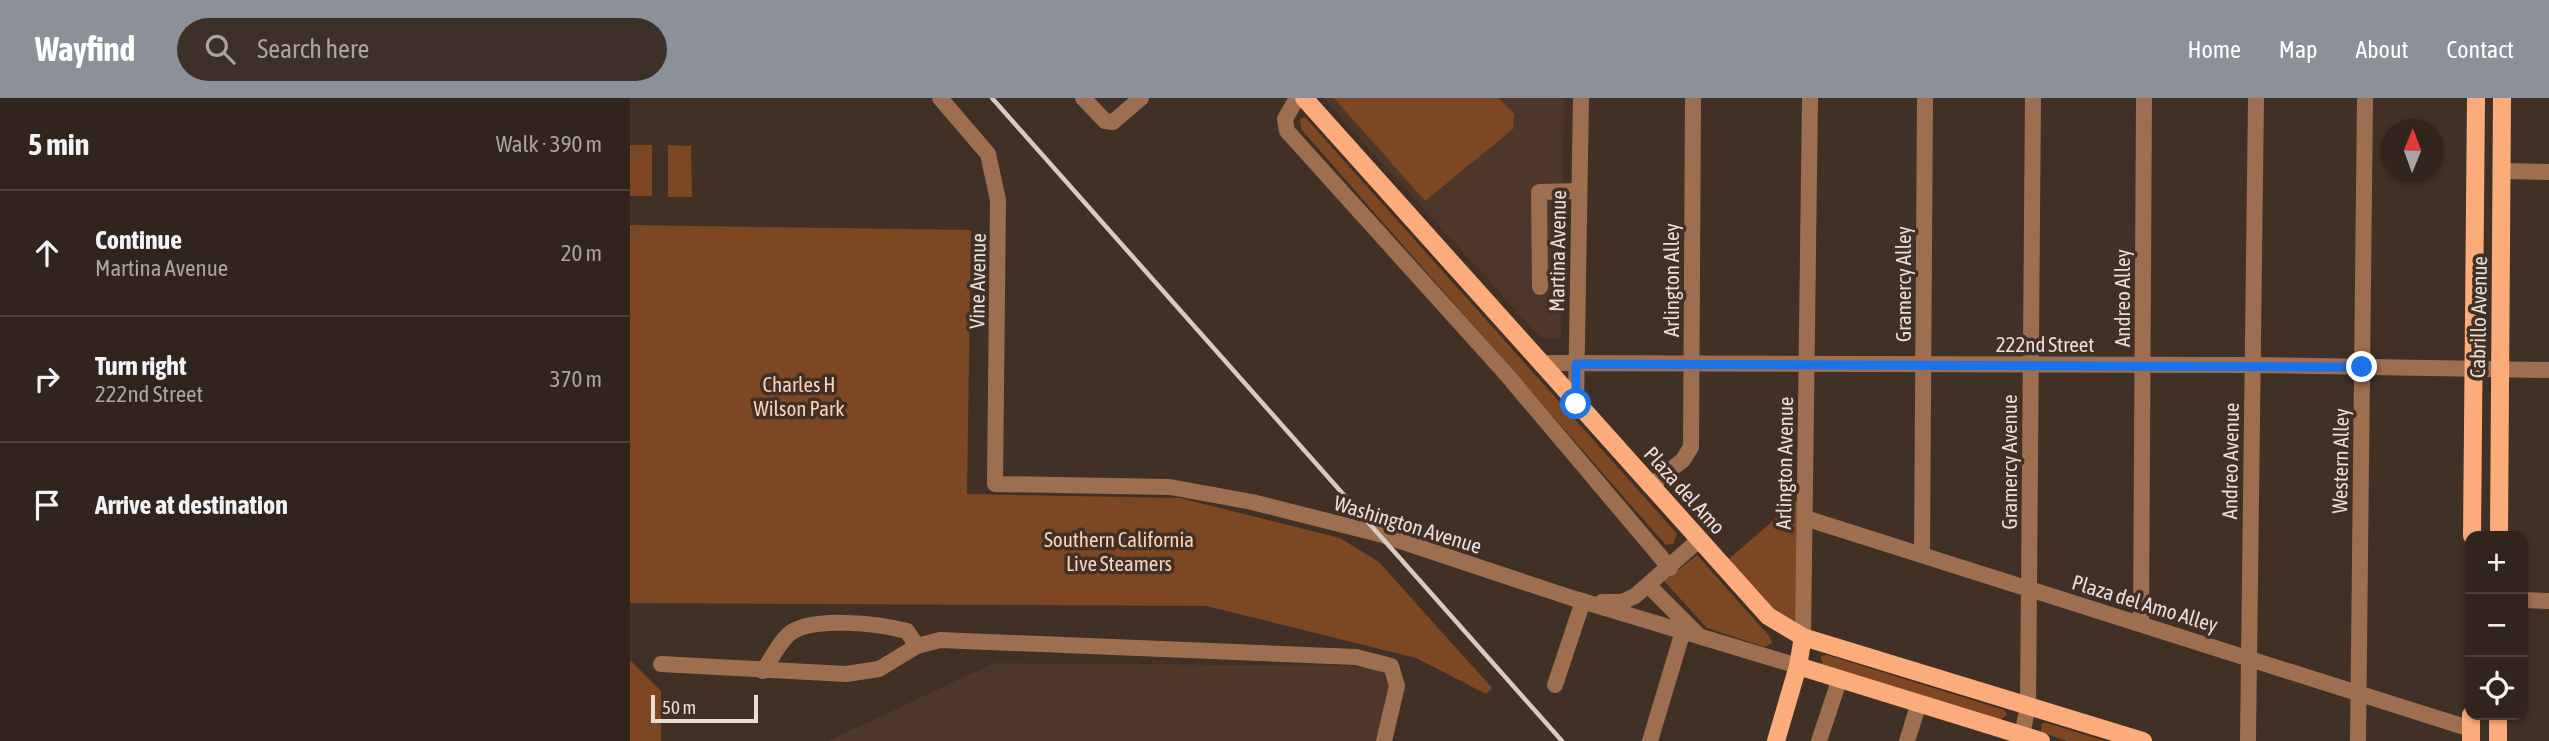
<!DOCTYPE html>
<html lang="en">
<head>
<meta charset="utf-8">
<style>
	body { margin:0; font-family:"Asap Condensed",sans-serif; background:#3c3029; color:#f1f3f6 }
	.controls { position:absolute; right:21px; bottom:21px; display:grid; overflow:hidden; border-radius:14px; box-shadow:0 2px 5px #0004 }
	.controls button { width:63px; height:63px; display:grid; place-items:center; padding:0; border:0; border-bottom:2px solid #4b413b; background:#30241c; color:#f1f3f6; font:35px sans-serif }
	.compass { position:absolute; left:1751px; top:21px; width:63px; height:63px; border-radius:50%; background:#30241c; box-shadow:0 2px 5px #0004; rotate:1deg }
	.scale { position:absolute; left:21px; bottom:18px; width:107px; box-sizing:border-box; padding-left:7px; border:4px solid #e9ded8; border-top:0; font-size:19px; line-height:24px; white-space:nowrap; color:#e9ded8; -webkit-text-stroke:5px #403025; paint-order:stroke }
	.stop { position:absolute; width:21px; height:21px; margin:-16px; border:5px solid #1a73e8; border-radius:50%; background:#fff }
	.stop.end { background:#1a73e8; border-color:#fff; box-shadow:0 2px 7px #0008 }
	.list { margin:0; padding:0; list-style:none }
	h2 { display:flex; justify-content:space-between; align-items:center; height:91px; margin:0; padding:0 28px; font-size:30px }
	h2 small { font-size:23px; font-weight:400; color:#a8a4a3 }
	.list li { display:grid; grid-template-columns:46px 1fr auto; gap:21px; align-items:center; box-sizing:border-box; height:126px; padding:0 28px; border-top:2px solid #4b413b }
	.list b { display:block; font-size:26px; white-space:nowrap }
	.list p { margin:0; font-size:23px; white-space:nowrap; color:#a8a4a3 }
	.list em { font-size:23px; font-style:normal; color:#a8a4a3 }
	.icon { flex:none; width:38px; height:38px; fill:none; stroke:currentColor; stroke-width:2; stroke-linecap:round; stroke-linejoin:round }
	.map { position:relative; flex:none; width:1919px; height:643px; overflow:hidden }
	header { display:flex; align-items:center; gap:42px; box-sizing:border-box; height:98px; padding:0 35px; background:#8c9099; color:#fff }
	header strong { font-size:33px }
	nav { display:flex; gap:38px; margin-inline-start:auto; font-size:24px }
	.search { width:490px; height:63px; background:#3c3029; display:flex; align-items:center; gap:18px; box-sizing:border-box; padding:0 24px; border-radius:38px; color:#a8a4a3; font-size:26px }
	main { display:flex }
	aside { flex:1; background:#30241c }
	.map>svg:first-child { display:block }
	.built { fill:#4d372a }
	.green { fill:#7d4724 }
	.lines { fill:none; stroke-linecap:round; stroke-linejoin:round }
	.minor { stroke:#9e6e50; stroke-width:16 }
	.major { stroke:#fbac7a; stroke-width:18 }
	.rail { stroke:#d6cbc4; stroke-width:4.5 }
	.route { stroke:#1a73e8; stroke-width:9 }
	.labels { text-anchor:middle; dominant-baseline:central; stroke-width:7; stroke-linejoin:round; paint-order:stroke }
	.street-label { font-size:21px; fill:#e9ded8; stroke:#403025 }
	.park-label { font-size:21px; fill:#fbd3bc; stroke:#403025 }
</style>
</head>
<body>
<header>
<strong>Wayfind</strong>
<div class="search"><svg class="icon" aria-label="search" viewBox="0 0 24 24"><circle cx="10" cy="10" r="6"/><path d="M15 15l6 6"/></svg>Search here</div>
<nav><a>Home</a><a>Map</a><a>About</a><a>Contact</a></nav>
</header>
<main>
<aside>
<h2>5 min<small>Walk · 390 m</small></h2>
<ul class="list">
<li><svg class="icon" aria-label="ahead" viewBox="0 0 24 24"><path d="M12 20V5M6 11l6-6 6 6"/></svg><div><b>Continue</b><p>Martina Avenue</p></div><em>20 m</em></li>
<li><svg class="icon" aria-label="right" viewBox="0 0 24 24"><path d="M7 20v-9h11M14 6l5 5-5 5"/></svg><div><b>Turn right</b><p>222nd Street</p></div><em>370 m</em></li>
<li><svg class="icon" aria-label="arrive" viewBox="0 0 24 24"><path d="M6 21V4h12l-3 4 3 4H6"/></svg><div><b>Arrive at destination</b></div></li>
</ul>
</aside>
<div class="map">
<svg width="1919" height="643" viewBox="0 0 1919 643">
	<rect width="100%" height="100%" fill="#403025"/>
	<g class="built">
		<polygon points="693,0 934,0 931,241 911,240"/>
		<polygon points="364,565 750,568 762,597 747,643 198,643"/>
	</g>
	<g class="green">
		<polygon points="704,0 869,0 884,16 883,31 795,103"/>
		<polygon points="675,19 1042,430 1047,436 1043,446 1036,447 1027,437 671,31 670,21"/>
		<rect x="0" y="47" width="22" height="51"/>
		<polygon points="38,47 61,48 62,99 38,99"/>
		<polygon points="0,127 341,132 337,396 550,400 710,440 749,464 862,590 856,596 786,560 576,508 0,505"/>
		<polygon points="1173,397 1171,536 1093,466"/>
		<polygon points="1067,457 1140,539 1142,545 1135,549 1077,530 1034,483"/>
		<polygon points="1197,557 1374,612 1377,617 1370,622 1192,566 1191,558"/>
		<polygon points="0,562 31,593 31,643 0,643"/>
		<polygon points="1412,625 1417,625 1475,643 1437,643 1411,634"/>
	</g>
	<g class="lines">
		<g class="minor">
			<polyline points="310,0 358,56 368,102 365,386 540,389 622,404 749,436 942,500 1168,568"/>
			<polyline points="453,0 475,23 483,24 511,0"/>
			<polyline points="667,0 655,21 657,33 877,277 1040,470"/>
			<polyline points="1872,73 1919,74"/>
			<polyline points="910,189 909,94 949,93"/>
			<polyline points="911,265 1622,267 1919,272"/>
			<polyline points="946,306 951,0"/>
			<polyline points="1020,388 1053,362 1061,349 1063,0"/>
			<polyline points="1175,420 1841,631"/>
			<polyline points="1292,457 1295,0"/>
			<polyline points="1019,488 1067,536"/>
			<polyline points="1893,502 1919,503"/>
			<polyline points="972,504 992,504 1005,498 1069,442"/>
			<polyline points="1511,525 1514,0"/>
			<polyline points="1173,539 1180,0"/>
			<polyline points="31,566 216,576 249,571 287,548 310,542 726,559 761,568 767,588 754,643"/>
			<path d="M 133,573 C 141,562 148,546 158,537 C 179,517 251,526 277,533 L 287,548"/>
			<polyline points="925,587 953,503"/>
			<polyline points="1020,643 1053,533"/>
			<polyline points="1189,643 1210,580"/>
			<polyline points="1277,643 1289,605"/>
			<polyline points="1391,643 1398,607 1403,0"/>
			<polyline points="1618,643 1626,0"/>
			<polyline points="1728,643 1735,0"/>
		</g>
		<g class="major">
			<polyline points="674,0 1138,518 1173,539 1513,643"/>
			<polyline points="1842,438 1846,0"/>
			<polyline points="1869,438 1872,0"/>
			<polyline points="1168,568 1411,643"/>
			<polyline points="1146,643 1168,568 1173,539"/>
			<polyline points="1841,643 1841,617"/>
			<polyline points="1868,643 1868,617"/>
		</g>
		<polyline class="rail" points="362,0 932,643"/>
	</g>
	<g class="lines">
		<polyline class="route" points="946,306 946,266 1732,269"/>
	</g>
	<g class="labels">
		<g class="street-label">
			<text transform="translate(927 153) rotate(-89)">Martina Avenue</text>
			<text transform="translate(1041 182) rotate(-90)">Arlington Alley</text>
			<text transform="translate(347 183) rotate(-89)">Vine Avenue</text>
			<text transform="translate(1273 186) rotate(-90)">Gramercy Alley</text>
			<text transform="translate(1492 200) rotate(-90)">Andreo Alley</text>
			<text transform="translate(1848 219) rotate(-89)">Cabrillo Avenue</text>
			<text x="1415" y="246">222nd Street</text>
			<text transform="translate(1600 363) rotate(-89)">Andreo Avenue</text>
			<text transform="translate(1710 363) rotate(-89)">Western Alley</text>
			<text transform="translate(1379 364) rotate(-90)">Gramercy Avenue</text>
			<text transform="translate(1154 365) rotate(-89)">Arlington Avenue</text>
			<text transform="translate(1055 392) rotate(48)">Plaza del Amo</text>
			<text transform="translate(778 426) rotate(17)">Washington Avenue</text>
			<text transform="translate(1515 505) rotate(17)">Plaza del Amo Alley</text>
		</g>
		<g class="park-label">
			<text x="169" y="286">Charles H<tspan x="169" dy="24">Wilson Park</tspan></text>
			<text x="489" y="441">Southern California<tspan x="489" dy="24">Live Steamers</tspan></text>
		</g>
	</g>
</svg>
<div class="controls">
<button>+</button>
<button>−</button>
<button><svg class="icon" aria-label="locate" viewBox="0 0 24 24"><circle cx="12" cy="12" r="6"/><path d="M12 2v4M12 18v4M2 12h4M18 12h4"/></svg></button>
</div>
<svg class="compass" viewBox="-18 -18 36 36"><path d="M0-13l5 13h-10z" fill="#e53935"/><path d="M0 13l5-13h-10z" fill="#a8a4a3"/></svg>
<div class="scale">50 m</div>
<div class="stop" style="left:946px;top:306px"></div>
<div class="stop end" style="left:1732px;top:269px"></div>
</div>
</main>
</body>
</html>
